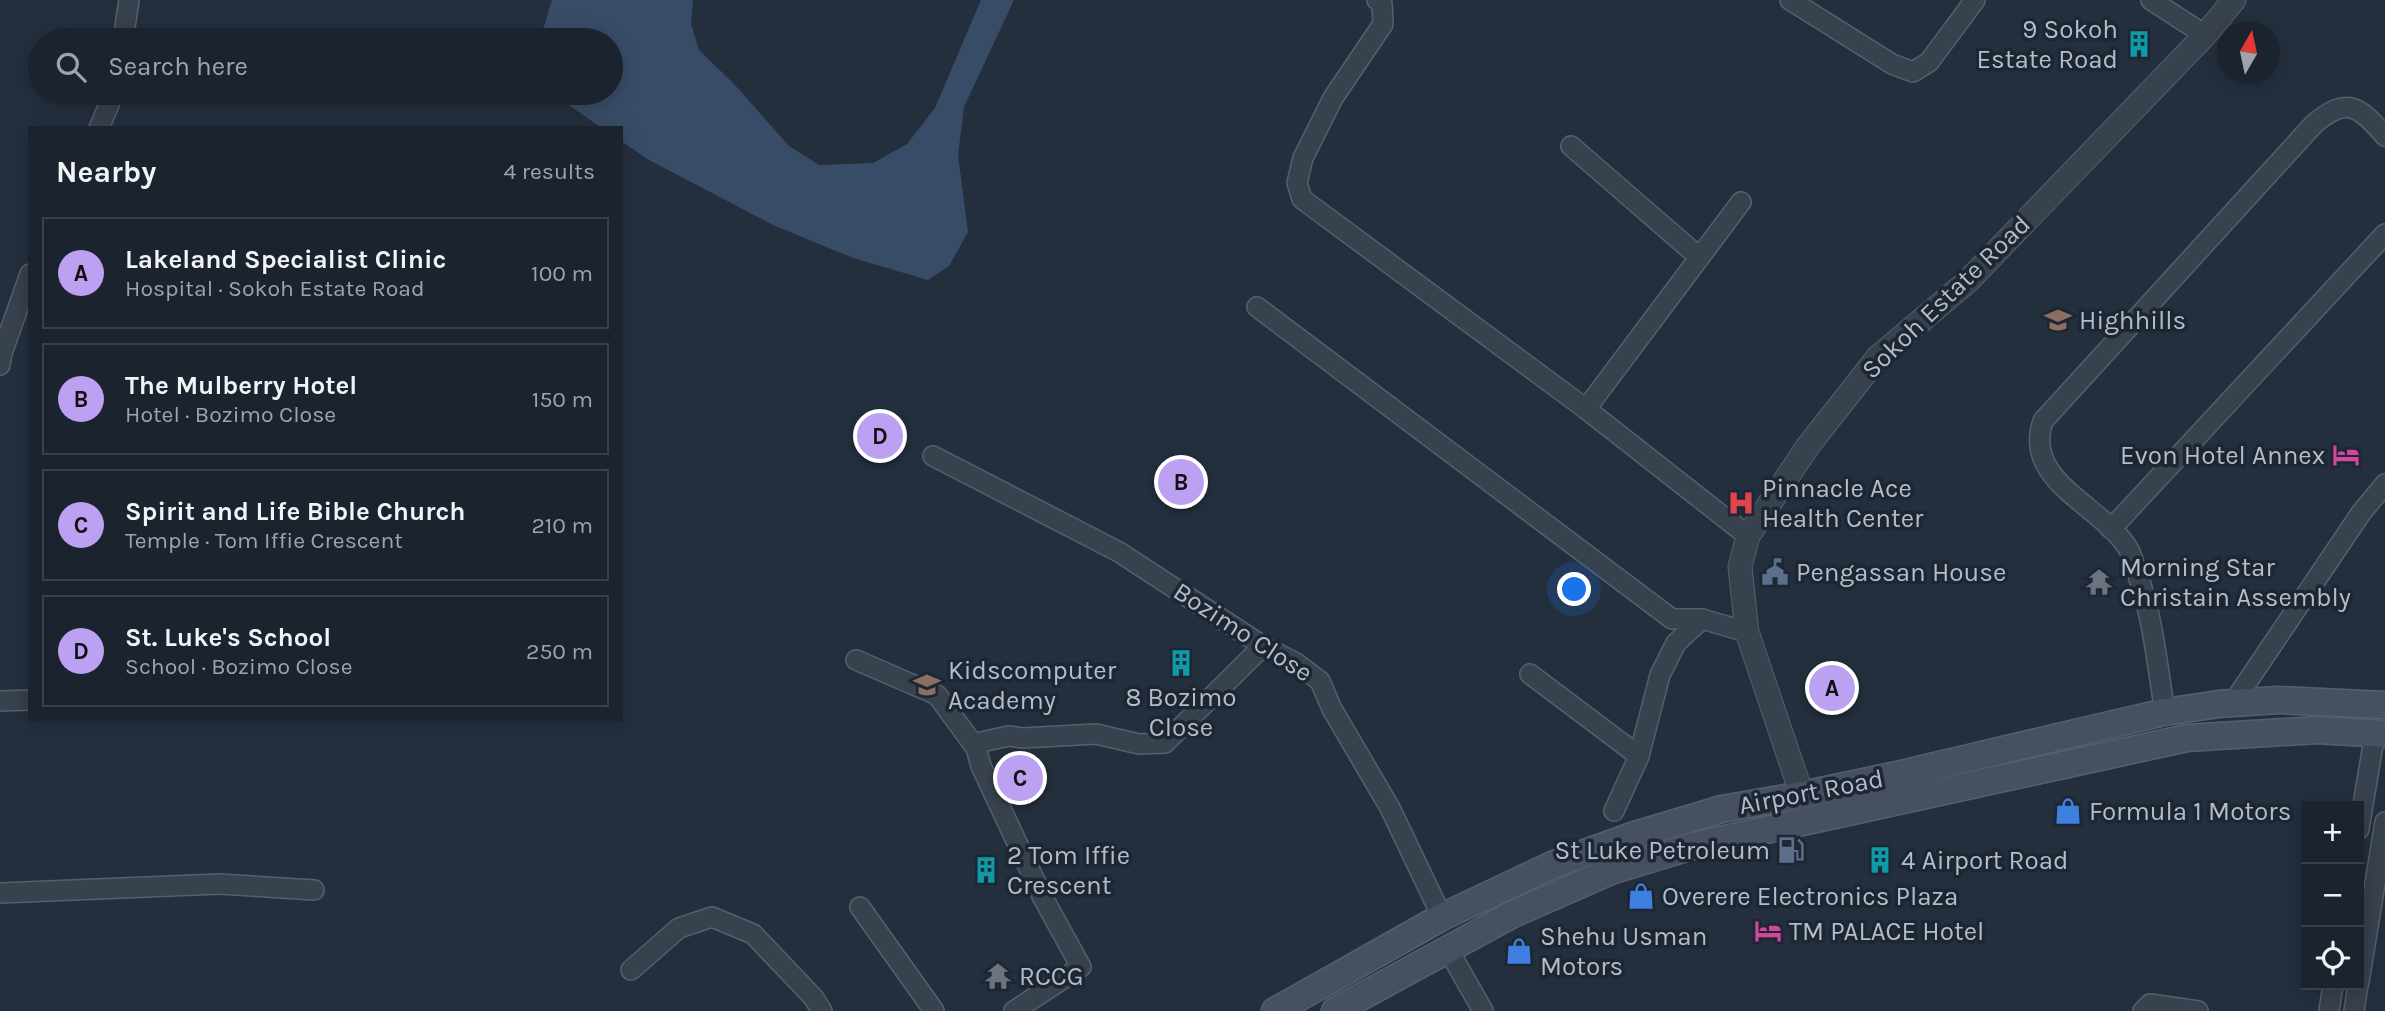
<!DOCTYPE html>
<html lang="en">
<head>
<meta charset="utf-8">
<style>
	body { margin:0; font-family:Karla,sans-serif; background:#242b36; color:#f1f3f6 }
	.controls { position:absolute; right:21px; bottom:21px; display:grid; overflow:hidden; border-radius:0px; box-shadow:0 4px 18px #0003 }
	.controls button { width:63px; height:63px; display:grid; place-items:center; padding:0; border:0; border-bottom:2px solid #39404a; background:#1b232e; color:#f1f3f6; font:35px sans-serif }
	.compass { position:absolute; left:2217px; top:21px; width:63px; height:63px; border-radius:50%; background:#1b232e; box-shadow:0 4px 18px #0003; rotate:9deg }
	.you { position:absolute; left:1575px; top:590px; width:24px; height:24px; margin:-18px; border:5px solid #fff; border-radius:50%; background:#1a73e8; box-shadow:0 0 0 10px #1a73e833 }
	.badge { display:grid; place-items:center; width:46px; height:46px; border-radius:50%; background:#bca0f2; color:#111; font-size:23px; font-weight:700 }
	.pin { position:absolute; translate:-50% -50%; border:4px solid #fff; box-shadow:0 2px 7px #0006 }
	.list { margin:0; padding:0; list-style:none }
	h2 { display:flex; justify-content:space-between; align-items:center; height:91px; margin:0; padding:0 28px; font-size:30px }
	h2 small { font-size:23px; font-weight:400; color:#a0a4aa }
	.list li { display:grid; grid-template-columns:46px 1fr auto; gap:21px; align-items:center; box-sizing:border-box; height:112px; margin:0 14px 14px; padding:0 14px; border:2px solid #39404a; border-radius:0px }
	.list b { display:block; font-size:26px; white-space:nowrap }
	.list p { margin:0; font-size:23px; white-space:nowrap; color:#a0a4aa }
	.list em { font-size:23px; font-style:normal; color:#a0a4aa }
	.icon { flex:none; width:38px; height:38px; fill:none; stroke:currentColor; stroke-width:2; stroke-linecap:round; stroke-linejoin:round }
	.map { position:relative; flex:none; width:2385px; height:1011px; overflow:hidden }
	.search { position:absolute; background:#1b232e; box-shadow:0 4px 18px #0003; left:28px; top:28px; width:595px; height:77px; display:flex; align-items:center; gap:18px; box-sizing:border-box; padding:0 24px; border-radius:38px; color:#a0a4aa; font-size:26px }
	.panel { position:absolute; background:#1b232e; box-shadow:0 4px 18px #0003; left:28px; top:126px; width:595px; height:595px; border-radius:0px }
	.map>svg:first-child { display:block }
	.water { fill:#394c67 }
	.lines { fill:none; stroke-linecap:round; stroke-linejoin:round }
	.minor-casing { stroke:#565f6c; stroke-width:22 }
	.tertiary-casing { stroke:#565f6c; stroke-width:25 }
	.secondary-casing { stroke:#565f6c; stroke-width:29 }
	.minor { stroke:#38414e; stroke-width:19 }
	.tertiary { stroke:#38414e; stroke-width:23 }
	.secondary { stroke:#465061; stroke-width:26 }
	.labels { text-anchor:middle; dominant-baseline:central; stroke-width:7; stroke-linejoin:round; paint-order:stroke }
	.poi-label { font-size:26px; fill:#b4bcc9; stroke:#1d2633; text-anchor:start }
	.street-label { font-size:26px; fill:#b4bcc9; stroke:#1d2633 }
</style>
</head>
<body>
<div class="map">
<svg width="2385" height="1011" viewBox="0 0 2385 1011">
	<rect width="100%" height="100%" fill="#242f3e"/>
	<polygon class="water" points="552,0 693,0 691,24 699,50 734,84 789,146 819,165 873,163 907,144 935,108 981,0 1014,0 964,107 958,155 968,232 949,266 928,280 853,258 773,225 649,160 621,141 621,128 602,128 551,93 611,93 611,40 540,40"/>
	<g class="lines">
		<defs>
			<g id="minor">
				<polyline points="1377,0 1382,4 1383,24 1333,98 1303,158 1297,183 1302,199 1586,409 1748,536"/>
				<polyline points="1790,0 1892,64 1913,72 1929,62 1975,0"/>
				<polyline points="2151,0 2205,35"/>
				<polyline points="123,40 129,0"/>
				<polyline points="99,128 114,93"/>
				<polyline points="1571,146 1699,257"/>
				<polyline points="1257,307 1672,619 1702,619 1747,632"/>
				<polyline points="0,365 2,353 30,274"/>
				<polyline points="1586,409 1741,202"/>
				<polyline points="933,456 1119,552 1263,646 1296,663 1320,681 1332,709 1390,808 1442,917"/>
				<polyline points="2111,529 2385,234"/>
				<polyline points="856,660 937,695 976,748 981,766 1042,896 1081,967 1014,1011"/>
				<polyline points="1530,674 1639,756"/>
				<polyline points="0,701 30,700"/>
				<polyline points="2233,703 2361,513 2385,484"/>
				<path d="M 2165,712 C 2157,665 2153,615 2136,570 C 2134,564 2132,556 2129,550 C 2103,505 2022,482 2043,421 L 2314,124 C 2347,96 2359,106 2385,136"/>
				<polyline points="976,748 981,742 1009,736 1023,738 1096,734 1139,744 1165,743 1263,646"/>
				<polyline points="1614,811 1639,756 1660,675 1676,643 1702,619"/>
				<polyline points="2359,829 2375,733"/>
				<polyline points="0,893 219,884 314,890"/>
				<polyline points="860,907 934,1011"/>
				<polyline points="1448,949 1483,1011"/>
				<polyline points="631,970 679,928 712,917 753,934 813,997 822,1011"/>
				<polyline points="2359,982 2385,822"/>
				<polyline points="2143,1011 2150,1004 2198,1011"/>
				<polyline points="2329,1011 2333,985"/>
				<polyline points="2354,1011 2358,985"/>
			</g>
			<polyline id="tertiary" points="1802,795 1747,632 1740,567 1748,536 1808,446 1878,357 1968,281 2205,35 2234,0"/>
			<g id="secondary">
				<polyline points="1275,1011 1442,917 1552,865 1632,836 1722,809 1802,795 1892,776 2165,712 2219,704 2278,700 2385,705"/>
				<polyline points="1335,1011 1511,915 1611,871 1693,846 2187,738 2318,730 2385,734"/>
			</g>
		</defs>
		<use href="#minor" class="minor-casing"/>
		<use href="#tertiary" class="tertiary-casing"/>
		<use href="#secondary" class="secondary-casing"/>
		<use href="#minor" class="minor"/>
		<use href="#tertiary" class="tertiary"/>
		<use href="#secondary" class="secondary"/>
	</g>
	<defs>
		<symbol id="building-bare" viewBox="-9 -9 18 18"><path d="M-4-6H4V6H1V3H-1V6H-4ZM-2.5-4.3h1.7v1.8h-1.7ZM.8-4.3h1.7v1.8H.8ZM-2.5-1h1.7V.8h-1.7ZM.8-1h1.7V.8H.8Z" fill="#0f9aa8" stroke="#1d2633" stroke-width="2.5" paint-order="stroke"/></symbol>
		<symbol id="school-bare" viewBox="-9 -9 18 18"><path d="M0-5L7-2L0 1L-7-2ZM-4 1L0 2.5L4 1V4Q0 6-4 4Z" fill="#8d6e63" stroke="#1d2633" stroke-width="2.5" paint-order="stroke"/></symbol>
		<symbol id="hotel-bare" viewBox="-9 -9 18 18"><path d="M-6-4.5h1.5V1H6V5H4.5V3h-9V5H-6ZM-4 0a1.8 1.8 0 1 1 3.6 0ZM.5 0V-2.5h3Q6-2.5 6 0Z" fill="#d1479c" stroke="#1d2633" stroke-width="2.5" paint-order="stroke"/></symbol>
		<symbol id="hospital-bare" viewBox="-9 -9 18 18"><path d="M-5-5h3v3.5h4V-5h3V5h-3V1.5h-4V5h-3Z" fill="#e0444e" stroke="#1d2633" stroke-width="2.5" paint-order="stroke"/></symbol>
		<symbol id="civic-bare" viewBox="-9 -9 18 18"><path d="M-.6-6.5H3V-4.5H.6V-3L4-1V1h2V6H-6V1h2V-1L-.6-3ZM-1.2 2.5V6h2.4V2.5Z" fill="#5c6f8a" stroke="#1d2633" stroke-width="2.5" paint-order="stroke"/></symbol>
		<symbol id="temple-bare" viewBox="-9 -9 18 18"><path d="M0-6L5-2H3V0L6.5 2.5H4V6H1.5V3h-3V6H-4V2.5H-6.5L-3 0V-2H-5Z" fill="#6b7280" stroke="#1d2633" stroke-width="2.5" paint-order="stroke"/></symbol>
		<symbol id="shop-bare" viewBox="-9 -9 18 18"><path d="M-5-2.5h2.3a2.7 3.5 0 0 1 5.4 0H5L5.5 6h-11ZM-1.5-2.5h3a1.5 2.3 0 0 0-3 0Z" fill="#3f7fe0" stroke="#1d2633" stroke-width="2.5" paint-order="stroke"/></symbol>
		<symbol id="fuel-bare" viewBox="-9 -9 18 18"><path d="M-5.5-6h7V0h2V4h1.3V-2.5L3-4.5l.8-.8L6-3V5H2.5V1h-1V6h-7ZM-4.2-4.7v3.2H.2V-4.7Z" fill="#5c6f8a" stroke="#1d2633" stroke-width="2.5" paint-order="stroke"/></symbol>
	</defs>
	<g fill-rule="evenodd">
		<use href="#building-bare" x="2120" y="25" width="38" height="38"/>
		<use href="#school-bare" x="2039" y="301" width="38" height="38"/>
		<use href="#hotel-bare" x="2327" y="436" width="38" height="38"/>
		<use href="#hospital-bare" x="1722" y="484" width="38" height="38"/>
		<use href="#civic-bare" x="1756" y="553" width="38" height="38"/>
		<use href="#temple-bare" x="2080" y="563" width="38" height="38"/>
		<use href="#building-bare" x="1162" y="644" width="38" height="38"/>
		<use href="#school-bare" x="908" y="666" width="38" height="38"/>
		<use href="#shop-bare" x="2049" y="792" width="38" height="38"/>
		<use href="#fuel-bare" x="1772" y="831" width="38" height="38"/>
		<use href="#building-bare" x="1861" y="841" width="38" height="38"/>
		<use href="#building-bare" x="967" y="851" width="38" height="38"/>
		<use href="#shop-bare" x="1622" y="877" width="38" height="38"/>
		<use href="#hotel-bare" x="1749" y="912" width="38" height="38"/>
		<use href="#shop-bare" x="1500" y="932" width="38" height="38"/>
		<use href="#temple-bare" x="979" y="957" width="38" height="38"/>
	</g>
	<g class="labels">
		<g class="poi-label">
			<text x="2118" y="29" text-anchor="end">9 Sokoh<tspan x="2118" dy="30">Estate Road</tspan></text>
			<text x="2079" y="320">Highhills</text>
			<text x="2325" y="455" text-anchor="end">Evon Hotel Annex</text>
			<text x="1762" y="488">Pinnacle Ace<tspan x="1762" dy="30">Health Center</tspan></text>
			<text x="2120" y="567">Morning Star<tspan x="2120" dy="30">Christain Assembly</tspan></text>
			<text x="1796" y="572">Pengassan House</text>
			<text x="948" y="670">Kidscomputer<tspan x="948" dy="30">Academy</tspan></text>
			<text x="1181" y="697" text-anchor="middle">8 Bozimo<tspan x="1181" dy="30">Close</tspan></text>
			<text x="2089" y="811">Formula 1 Motors</text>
			<text x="1770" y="850" text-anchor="end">St Luke Petroleum</text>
			<text x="1007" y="855">2 Tom Iffie<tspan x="1007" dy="30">Crescent</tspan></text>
			<text x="1901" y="860">4 Airport Road</text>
			<text x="1662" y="896">Overere Electronics Plaza</text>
			<text x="1789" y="931">TM PALACE Hotel</text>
			<text x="1540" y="936">Shehu Usman<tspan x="1540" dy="30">Motors</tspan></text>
			<text x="1019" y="976">RCCG</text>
		</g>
		<g class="street-label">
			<text transform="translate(1946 297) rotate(-44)">Sokoh Estate Road</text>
			<text transform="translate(1243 632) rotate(33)">Bozimo Close</text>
			<text transform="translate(1811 792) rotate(-11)">Airport Road</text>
		</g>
	</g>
</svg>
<div class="controls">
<button>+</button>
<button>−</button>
<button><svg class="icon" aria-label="locate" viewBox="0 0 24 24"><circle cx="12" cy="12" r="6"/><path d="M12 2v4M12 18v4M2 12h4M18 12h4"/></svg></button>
</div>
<svg class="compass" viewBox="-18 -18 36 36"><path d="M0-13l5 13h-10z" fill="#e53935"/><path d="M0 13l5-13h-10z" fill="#a0a4aa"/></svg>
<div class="you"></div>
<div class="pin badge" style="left:1832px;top:688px">A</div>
<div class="pin badge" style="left:1181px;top:482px">B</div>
<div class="pin badge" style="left:1020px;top:778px">C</div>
<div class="pin badge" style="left:880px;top:436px">D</div>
<div class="search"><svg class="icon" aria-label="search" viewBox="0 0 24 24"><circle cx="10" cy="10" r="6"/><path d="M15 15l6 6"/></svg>Search here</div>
<section class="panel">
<h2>Nearby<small>4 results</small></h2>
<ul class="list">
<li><span class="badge">A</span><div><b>Lakeland Specialist Clinic</b><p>Hospital · Sokoh Estate Road</p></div><em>100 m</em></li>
<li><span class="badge">B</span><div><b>The Mulberry Hotel</b><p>Hotel · Bozimo Close</p></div><em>150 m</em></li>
<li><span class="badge">C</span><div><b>Spirit and Life Bible Church</b><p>Temple · Tom Iffie Crescent</p></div><em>210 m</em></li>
<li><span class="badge">D</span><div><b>St. Luke's School</b><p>School · Bozimo Close</p></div><em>250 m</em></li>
</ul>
</section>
</div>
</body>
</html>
